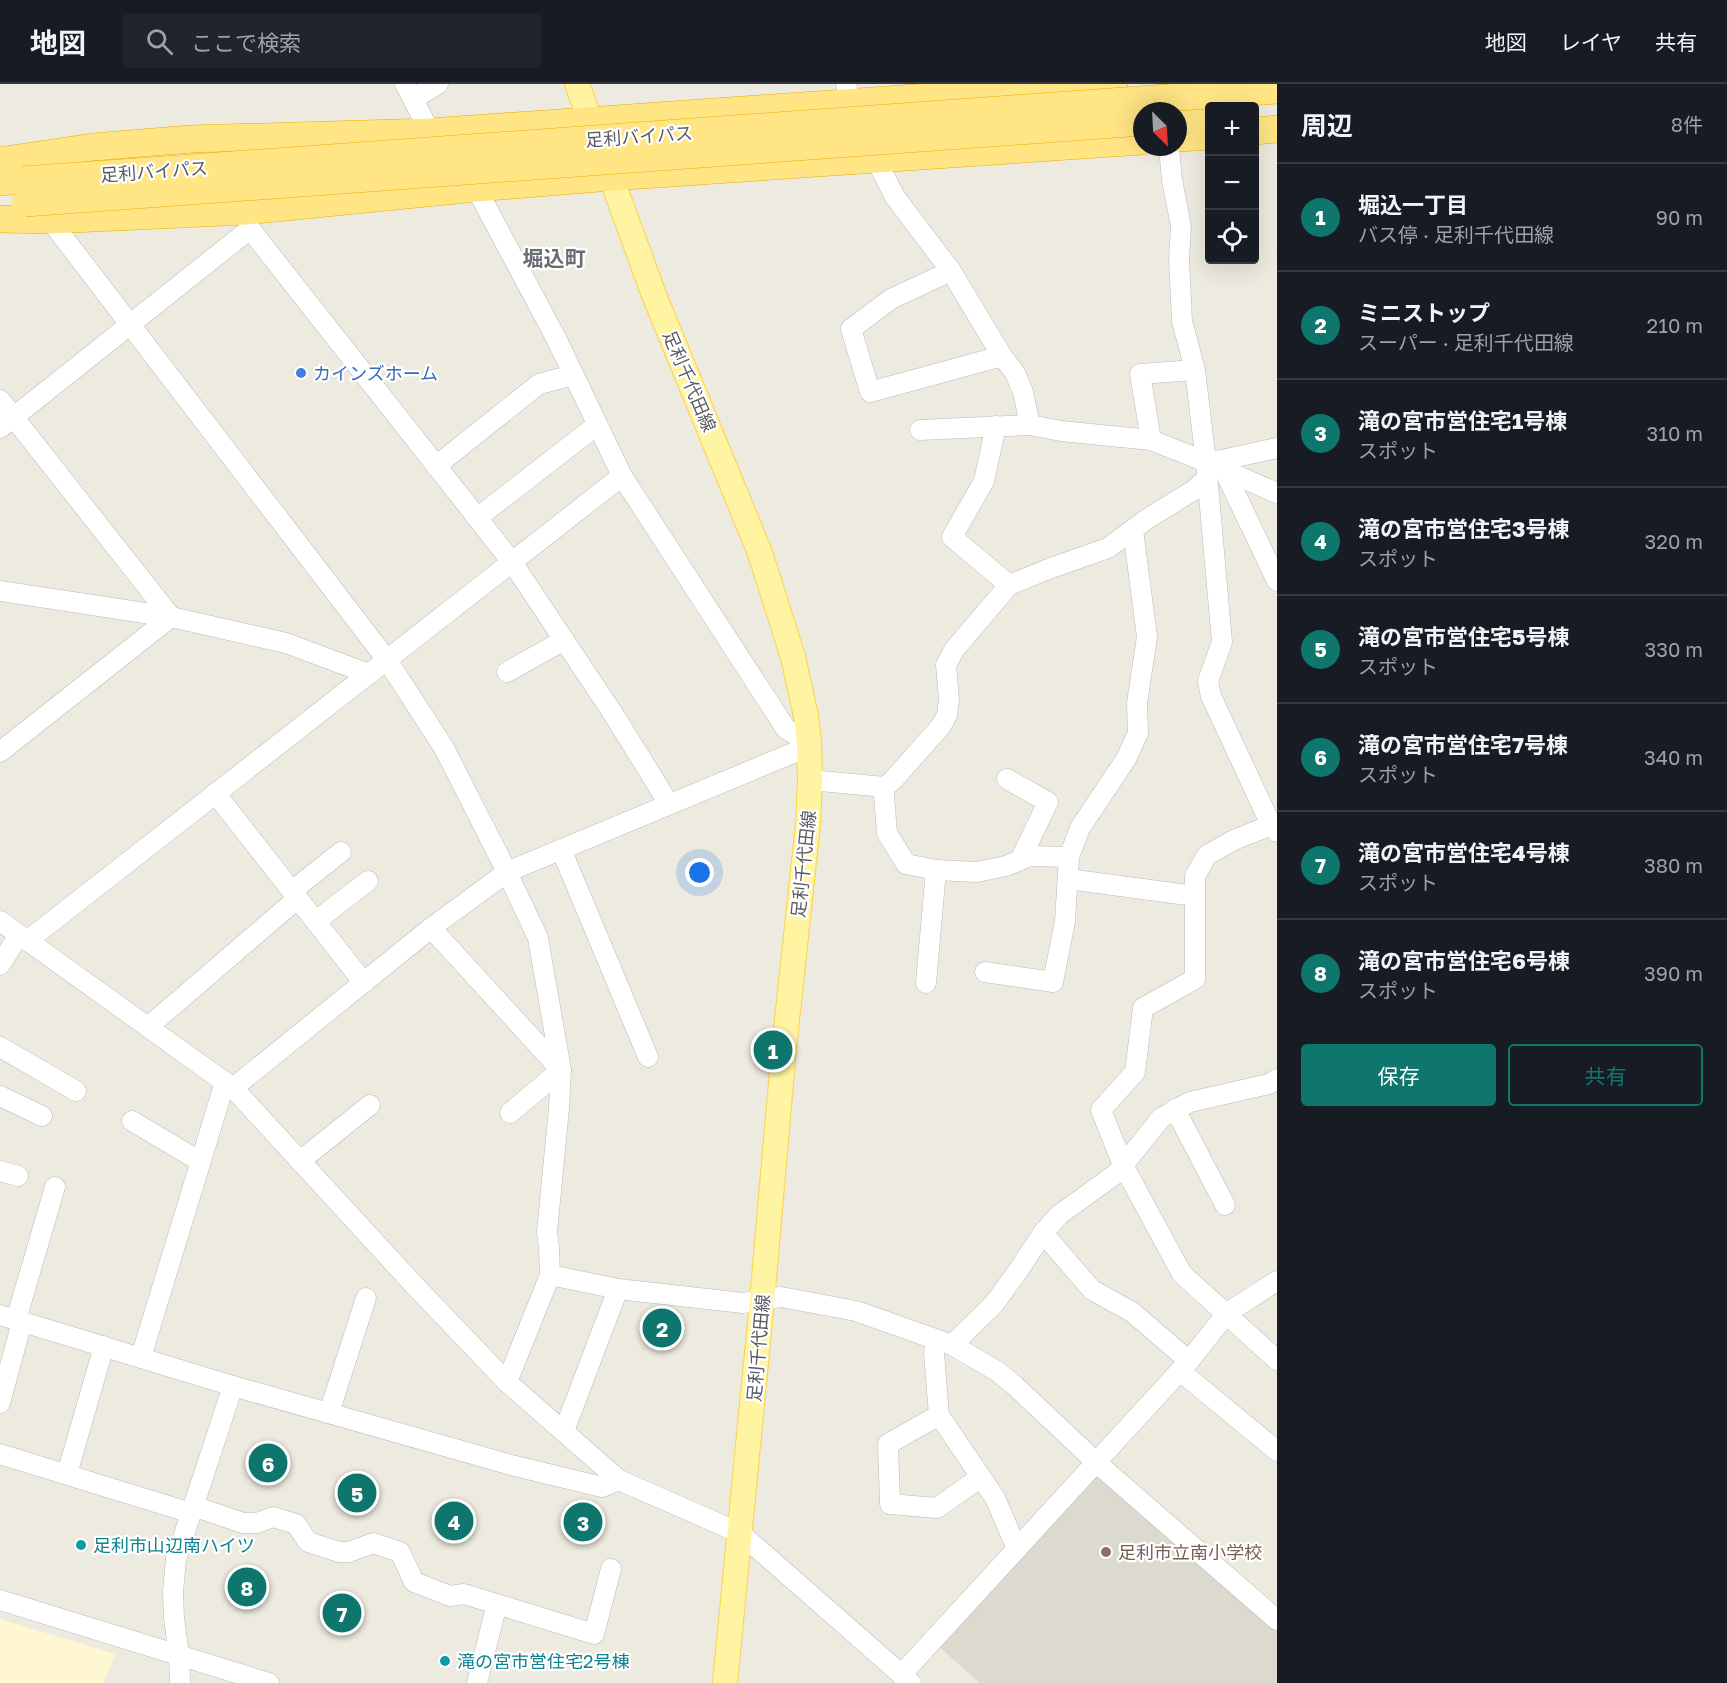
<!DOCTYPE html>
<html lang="ja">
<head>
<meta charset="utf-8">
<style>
	body { margin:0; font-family:"Golos Text","Noto Sans JP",sans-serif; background:#20242c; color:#f1f3f6 }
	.controls { position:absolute; right:18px; top:18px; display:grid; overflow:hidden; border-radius:6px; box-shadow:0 6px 24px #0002 }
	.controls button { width:54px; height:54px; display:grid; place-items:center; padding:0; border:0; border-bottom:2px solid #363941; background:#171b24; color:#f1f3f6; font:30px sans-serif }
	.compass { position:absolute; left:1133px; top:18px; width:54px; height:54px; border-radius:50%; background:#171b24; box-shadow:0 6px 24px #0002; rotate:156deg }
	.you { position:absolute; left:700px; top:789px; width:21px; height:21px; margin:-15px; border:4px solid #fff; border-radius:50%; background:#1a73e8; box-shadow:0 0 0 9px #1a73e833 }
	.badge { display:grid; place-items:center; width:39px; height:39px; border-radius:50%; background:#0f766e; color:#fff; font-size:20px; font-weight:700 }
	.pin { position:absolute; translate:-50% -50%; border:3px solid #fff; box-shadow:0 2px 6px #0006 }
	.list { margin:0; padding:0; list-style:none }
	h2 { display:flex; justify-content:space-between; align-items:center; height:78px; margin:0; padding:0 24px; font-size:26px }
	h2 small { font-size:20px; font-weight:400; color:#9ea1a6 }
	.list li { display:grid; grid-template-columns:39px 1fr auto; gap:18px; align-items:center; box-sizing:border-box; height:108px; padding:0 24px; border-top:2px solid #363941 }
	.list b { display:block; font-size:22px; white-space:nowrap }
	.list p { margin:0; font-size:20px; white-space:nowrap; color:#9ea1a6 }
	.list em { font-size:20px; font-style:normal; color:#9ea1a6 }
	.actions { display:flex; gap:12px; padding:18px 24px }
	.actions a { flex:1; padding:14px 0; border:2px solid #0f766e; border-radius:6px; text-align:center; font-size:21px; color:#0f766e }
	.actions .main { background:#0f766e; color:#fff }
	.icon { flex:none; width:33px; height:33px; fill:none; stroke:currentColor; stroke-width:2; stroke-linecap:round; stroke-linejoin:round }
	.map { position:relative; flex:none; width:1277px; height:1599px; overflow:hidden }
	header { display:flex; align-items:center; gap:36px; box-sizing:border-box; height:84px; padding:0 30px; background:#171b24; border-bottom:2px solid #363941 }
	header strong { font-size:28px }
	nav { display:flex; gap:33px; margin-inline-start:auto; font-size:21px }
	.search { width:420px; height:54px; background:#20242c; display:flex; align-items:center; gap:15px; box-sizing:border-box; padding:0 21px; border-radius:6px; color:#9ea1a6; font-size:22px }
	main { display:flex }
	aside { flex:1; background:#171b24 }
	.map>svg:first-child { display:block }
	.commercial { fill:#fff6d2 }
	.education { fill:#dcd9ce }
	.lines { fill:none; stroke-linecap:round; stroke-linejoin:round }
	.minor-casing { stroke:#b7bac0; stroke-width:21 }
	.major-casing { stroke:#fdd248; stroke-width:26 }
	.highway-casing { stroke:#ecac00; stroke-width:28 }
	.minor { stroke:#fff; stroke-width:20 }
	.major { stroke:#fff4a2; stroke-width:24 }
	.highway { stroke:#ffe584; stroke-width:27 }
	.highway-bridge-casing { stroke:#ecac00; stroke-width:28; stroke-linecap:butt }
	.highway-bridge { stroke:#ffe584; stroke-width:27 }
	.shop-dot { fill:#3f7fe0; stroke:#fff; stroke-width:2 }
	.culture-dot { fill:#0f9aa8; stroke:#fff; stroke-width:2 }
	.education-dot { fill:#8d6e63; stroke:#fff; stroke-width:2 }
	.labels { text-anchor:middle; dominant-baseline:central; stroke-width:4.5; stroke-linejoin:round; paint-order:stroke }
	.street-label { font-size:18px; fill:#585c62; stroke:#fff }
	.shop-label { font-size:18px; fill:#366cbe; stroke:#fff; text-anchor:start }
	.culture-label { font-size:18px; fill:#0d838f; stroke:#fff; text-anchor:start }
	.education-label { font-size:18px; fill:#785e54; stroke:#fff; text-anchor:start }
	.quarter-label { font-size:21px; font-weight:bold; fill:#696e74; stroke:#fff }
</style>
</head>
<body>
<header>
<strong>地図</strong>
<div class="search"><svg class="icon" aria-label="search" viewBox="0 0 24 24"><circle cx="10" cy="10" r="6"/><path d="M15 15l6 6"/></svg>ここで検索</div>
<nav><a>地図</a><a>レイヤ</a><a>共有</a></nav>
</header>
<main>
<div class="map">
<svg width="1277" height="1599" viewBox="0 0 1277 1599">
	<rect width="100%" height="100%" fill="#edeadf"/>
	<polygon class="commercial" points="0,1535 115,1570 104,1599 0,1599"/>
	<polygon class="education" points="1097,1390 1277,1546 1277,1599 980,1599 937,1561"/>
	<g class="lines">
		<defs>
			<g id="minor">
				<polyline points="405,0 430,48"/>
				<polyline points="846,0 851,19"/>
				<polyline points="413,15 438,0"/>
				<polyline points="1169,63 1172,96 1181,142 1179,175 1182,237 1195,286"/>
				<polyline points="875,74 895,113 951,187 1002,272 1015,289 1023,308 1030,341 1061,347 1151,356 1206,378 1277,409"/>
				<polyline points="246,127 250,145 512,478 614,631 669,720"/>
				<polyline points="50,136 387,576 444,664 507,788 538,854 561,986 559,1024 547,1148 549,1164 550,1191 507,1298"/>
				<polyline points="951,187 891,215 851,245 870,308 1002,272"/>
				<polyline points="0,316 171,533 0,668"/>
				<polyline points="996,342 984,397 952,453 1009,501"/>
				<polyline points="0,344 250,145"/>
				<polyline points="920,346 1030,341"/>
				<polyline points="1151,356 1140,290 1195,286 1206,378"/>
				<polyline points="1277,364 1222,376 1206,378 1222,558 1208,597 1211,612 1272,743 1277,748"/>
				<polyline points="436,382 539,300 573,291"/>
				<polyline points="1224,386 1277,497"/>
				<polyline points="477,434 597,341"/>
				<polyline points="0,507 171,533 286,559 369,590"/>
				<polyline points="507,588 564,556"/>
				<polyline points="1007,695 1048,718 1020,776"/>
				<polyline points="810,696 885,703"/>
				<polyline points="215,709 364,899"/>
				<polyline points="1277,739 1236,755 1207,771 1195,792 1195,895 1143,924 1135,988 1101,1026 1123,1081 1182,1190 1277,1276"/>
				<polyline points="561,765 648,973"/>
				<polyline points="1069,773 1030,772 1006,782 977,788 936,786 906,780 887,749 884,712 885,703 893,696 941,642 947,631 949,615 946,581 954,566 1009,501 1051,484 1108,464 1147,435 1194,406 1207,394"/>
				<polyline points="1068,795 1195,812"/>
				<polyline points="292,807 341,768"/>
				<polyline points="0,837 233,1004 416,1203 507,1298 619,1396 740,1449 911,1599"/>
				<polyline points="316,837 368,797"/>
				<polyline points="431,844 561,986 510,1029"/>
				<polyline points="27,857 622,392"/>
				<polyline points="0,881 19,851"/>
				<polyline points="985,888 1053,898 1065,837 1069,773 1080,744 1126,675 1138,649 1137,619 1147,553 1133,446"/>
				<polyline points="926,899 936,786"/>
				<polyline points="148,943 298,814"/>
				<polyline points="0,963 76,1007"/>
				<polyline points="233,1004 431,844 507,788 793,669 809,659 786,645 622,392 557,256 476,104"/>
				<polyline points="0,1012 42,1032"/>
				<polyline points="1175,1025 1225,1121"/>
				<polyline points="132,1037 201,1078"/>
				<polyline points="300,1077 370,1021"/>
				<polyline points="0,1087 18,1092"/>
				<polyline points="1043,1149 1092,1206 1132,1228 1189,1277"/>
				<polyline points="550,1191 618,1205 743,1219 781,1213 856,1227 952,1261 997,1287 1014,1301 1097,1379 1277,1536"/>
				<polyline points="0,1231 233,1302 511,1381 602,1403 619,1396"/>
				<polyline points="16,1236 55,1103"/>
				<polyline points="936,1256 934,1269 939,1331 995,1414 1017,1465"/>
				<polyline points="952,1261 994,1220 1018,1187 1043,1149 1059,1131 1117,1089 1161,1034 1190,1018 1269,1000 1277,995"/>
				<polyline points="141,1273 225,998"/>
				<polyline points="1180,1287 1277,1367"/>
				<polyline points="0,1319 22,1238"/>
				<polyline points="329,1329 366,1214"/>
				<polyline points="939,1331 888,1360 890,1420 937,1424 981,1393"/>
				<polyline points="564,1347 618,1205"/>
				<polyline points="0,1370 191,1429"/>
				<polyline points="67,1390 104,1262"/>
				<polyline points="193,1422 243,1439 257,1439 273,1433 296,1440 308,1458 339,1468 349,1468 373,1459 400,1468 414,1498 450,1512 464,1510 594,1550 611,1485"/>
				<polyline points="0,1516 269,1599"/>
				<polyline points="901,1591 1189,1277 1227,1229 1277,1197"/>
				<polyline points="180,1599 179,1571 174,1534 173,1508 176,1475 233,1302"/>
				<polyline points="477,1599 497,1520"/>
			</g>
			<polyline id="major" points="577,0 654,211 760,469 793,573 806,632 809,659 810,696 808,740 784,964 762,1217 725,1599"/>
			<g id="highway">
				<polyline points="1178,35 1210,33"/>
				<polyline points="1254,47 1277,45"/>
				<polyline points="1178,54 1210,52"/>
				<polyline points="0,77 93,63 191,55 430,48 1114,0"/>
				<polyline points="0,98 23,96"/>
				<polyline points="0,135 50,136 246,127 476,104 611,93 1142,57"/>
			</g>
		</defs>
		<use href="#minor" class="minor-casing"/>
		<use href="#major" class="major-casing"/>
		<use href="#highway" class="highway-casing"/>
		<use href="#minor" class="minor"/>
		<use href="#major" class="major"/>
		<use href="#highway" class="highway"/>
		<defs>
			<g id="highway-bridge">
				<polyline points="23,96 1277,6"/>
				<polyline points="25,119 1142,38"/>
			</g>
		</defs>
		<use href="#highway-bridge" class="highway-bridge-casing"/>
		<use href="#highway-bridge" class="highway-bridge"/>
	</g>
	<circle class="shop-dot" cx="301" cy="289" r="6"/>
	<g class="culture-dot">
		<circle cx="81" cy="1461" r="6"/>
		<circle cx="445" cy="1577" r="6"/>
	</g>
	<circle class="education-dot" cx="1106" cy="1468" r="6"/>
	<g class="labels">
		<g class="street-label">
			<text transform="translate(639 52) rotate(-4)">足利バイパス</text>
			<text transform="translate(154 87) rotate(-4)">足利バイパス</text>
			<text transform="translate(690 297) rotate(67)">足利千代田線</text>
			<text transform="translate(803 780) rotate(-84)">足利千代田線</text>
			<text transform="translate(758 1264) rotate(-85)">足利千代田線</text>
		</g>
		<g class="shop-label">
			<text x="313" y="289">カインズホーム</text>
		</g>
		<g class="culture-label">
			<text x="93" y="1461">足利市山辺南ハイツ</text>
			<text x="457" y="1577">滝の宮市営住宅2号棟</text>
		</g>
		<g class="education-label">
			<text x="1118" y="1468">足利市立南小学校</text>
		</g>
		<g class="quarter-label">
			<text x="554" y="174">堀込町</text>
		</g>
	</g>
</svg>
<div class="controls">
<button>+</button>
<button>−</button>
<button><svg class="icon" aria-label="locate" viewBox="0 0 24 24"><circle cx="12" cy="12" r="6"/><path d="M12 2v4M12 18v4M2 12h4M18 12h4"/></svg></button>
</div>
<svg class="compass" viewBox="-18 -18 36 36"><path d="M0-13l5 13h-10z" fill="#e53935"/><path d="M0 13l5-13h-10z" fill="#9ea1a6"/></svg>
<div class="you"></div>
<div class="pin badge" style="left:773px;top:966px">1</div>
<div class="pin badge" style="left:662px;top:1244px">2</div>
<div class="pin badge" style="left:583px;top:1438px">3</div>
<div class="pin badge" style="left:454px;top:1437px">4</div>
<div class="pin badge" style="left:357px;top:1409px">5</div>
<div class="pin badge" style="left:268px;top:1379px">6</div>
<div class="pin badge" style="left:342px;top:1529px">7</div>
<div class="pin badge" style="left:247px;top:1503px">8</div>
</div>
<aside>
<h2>周辺<small>8件</small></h2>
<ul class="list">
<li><span class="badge">1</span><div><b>堀込一丁目</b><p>バス停 · 足利千代田線</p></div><em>90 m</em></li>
<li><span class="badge">2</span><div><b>ミニストップ</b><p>スーパー · 足利千代田線</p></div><em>210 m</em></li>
<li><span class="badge">3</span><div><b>滝の宮市営住宅1号棟</b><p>スポット</p></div><em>310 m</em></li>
<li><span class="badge">4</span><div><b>滝の宮市営住宅3号棟</b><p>スポット</p></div><em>320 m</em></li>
<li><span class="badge">5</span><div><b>滝の宮市営住宅5号棟</b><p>スポット</p></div><em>330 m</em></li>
<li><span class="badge">6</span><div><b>滝の宮市営住宅7号棟</b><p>スポット</p></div><em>340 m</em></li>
<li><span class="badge">7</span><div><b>滝の宮市営住宅4号棟</b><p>スポット</p></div><em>380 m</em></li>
<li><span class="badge">8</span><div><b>滝の宮市営住宅6号棟</b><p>スポット</p></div><em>390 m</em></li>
</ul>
<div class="actions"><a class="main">保存</a><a>共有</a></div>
</aside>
</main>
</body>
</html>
